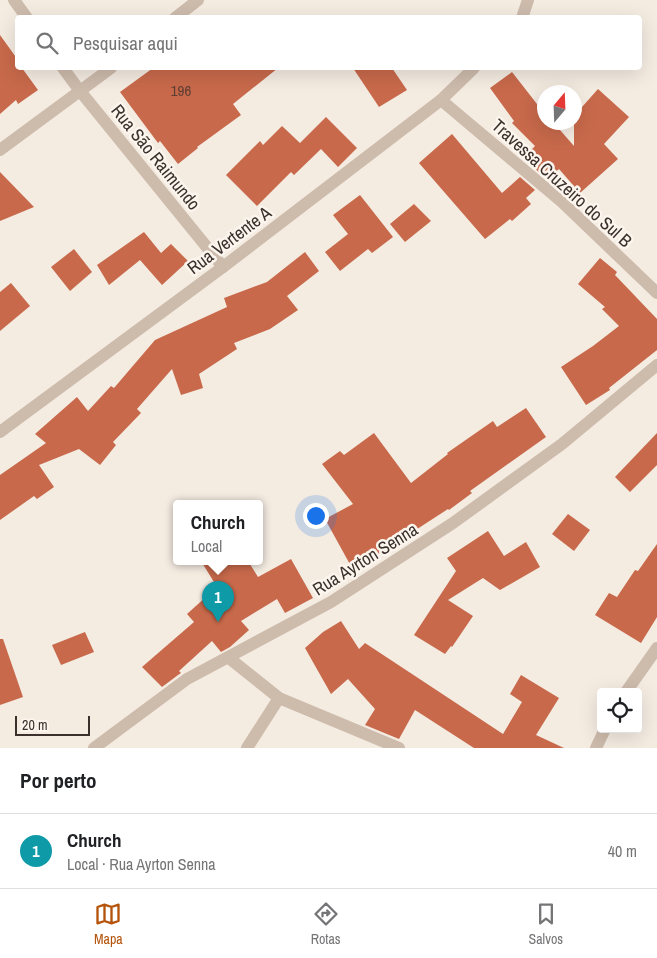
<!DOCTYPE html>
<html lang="pt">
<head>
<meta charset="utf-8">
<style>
	body { margin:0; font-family:"Archivo Narrow",sans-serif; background:#f2f2f2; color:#202124 }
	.controls { position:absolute; right:15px; bottom:15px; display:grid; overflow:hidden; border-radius:5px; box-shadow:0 5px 20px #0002 }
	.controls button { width:45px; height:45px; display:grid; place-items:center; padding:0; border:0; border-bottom:1px solid #e0e0e0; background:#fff; color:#202124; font:25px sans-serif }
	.compass { position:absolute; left:537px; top:85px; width:45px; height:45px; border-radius:50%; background:#fff; box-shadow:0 5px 20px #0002; rotate:19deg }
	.scale { position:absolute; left:15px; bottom:12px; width:75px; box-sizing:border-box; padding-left:5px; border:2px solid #3b302b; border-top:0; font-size:14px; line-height:18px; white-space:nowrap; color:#3b302b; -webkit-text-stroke:4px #fbf5ee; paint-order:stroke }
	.you { position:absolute; left:315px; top:515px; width:18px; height:18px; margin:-12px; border:4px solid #fff; border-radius:50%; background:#1a73e8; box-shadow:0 0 0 8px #1a73e833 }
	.badge { display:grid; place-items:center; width:32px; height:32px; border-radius:50%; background:#b45309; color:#fff; font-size:16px; font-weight:700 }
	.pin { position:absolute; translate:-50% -41px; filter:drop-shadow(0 1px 2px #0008) }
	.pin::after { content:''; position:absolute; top:26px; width:18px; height:15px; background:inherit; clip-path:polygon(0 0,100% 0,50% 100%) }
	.popup { position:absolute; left:173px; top:500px; width:90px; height:65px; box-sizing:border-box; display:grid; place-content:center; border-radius:5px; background:#fff; filter:drop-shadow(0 1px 4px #0005); font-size:16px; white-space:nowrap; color:#757577 }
	.popup b { font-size:19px; color:#202124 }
	.popup::after { content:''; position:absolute; left:50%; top:100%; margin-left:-10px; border:10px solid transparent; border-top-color:#fff }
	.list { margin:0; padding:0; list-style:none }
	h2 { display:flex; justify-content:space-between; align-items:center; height:65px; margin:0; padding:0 20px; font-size:21px }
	h2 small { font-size:16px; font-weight:400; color:#757577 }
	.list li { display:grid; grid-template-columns:32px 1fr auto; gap:15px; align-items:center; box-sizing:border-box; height:75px; padding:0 20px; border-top:1px solid #e0e0e0 }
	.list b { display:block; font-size:19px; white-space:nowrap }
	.list p { margin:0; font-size:16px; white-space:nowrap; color:#757577 }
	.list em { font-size:16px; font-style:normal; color:#757577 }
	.icon { flex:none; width:28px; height:28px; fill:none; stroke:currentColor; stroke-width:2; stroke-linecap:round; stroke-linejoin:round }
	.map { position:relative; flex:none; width:657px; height:748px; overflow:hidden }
	.search { position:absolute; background:#fff; box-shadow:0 5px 20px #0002; left:15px; right:15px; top:15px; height:55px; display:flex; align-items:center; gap:12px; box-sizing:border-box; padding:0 18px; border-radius:5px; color:#757577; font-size:19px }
	.sheet { height:140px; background:#fff }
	nav { display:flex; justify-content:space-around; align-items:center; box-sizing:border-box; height:70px; border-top:1px solid #e0e0e0; background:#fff; font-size:14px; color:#757577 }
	nav a { display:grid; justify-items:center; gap:2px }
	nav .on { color:#b45309 }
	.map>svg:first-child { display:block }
	.building { fill:#c8694b }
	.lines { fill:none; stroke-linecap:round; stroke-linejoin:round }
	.minor { stroke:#cdbbac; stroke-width:12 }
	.labels { text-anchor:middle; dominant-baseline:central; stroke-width:5; stroke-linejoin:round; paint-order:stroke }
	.number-label { font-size:15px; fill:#5e3e33 }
	.street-label { font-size:18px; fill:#3b302b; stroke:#fbf5ee }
</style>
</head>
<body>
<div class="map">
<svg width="657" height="748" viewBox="0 0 657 748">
	<rect width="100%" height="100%" fill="#f4ebe1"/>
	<g class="building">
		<polygon points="0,35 18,60 18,68 22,68 38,90 18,104 16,100 0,114"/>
		<polygon points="153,68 278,68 233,104 241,115 197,147 198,148 178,164 160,141 158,143 120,92"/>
		<polygon points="353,68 392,68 407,90 379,107"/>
		<polygon points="512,72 544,113 544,122 553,122 574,146 574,116 598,89 629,117 604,144 618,159 580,193 559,169 547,179 532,166 539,161 530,151 535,146 512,123 514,121 490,88"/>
		<polygon points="326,117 357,148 338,167 321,149 294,175 291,172 257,206 226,175 260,141 263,145 282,126 300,143"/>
		<polygon points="452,134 502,193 520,177 535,190 526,198 531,204 512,221 510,219 485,239 419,163"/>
		<polygon points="0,172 34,207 0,221"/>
		<polygon points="360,195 393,237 372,253 368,249 340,271 325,252 348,234 333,215"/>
		<polygon points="414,204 431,221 405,242 390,224"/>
		<polygon points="144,232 161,253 171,244 188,261 162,285 140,260 109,285 97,265"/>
		<polygon points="74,249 92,272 70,291 51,267"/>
		<polygon points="305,252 319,271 287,296 298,310 270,329 234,343 237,349 199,374 203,388 181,395 172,369 137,409 141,413 113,442 116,445 100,465 79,449 39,465 54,487 37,499 34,496 0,520 0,475 46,443 35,434 77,397 88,411 111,386 114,388 155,340 227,307 224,298 267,282"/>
		<polygon points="600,258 617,272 615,275 657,319 657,350 609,388 610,390 586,405 561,367 593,346 619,326 602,309 605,307 578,284"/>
		<polygon points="11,283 30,306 0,331 0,292"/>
		<polygon points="526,408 546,437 470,491 472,493 449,510 448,509 411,533 412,535 390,550 389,548 352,568 325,519 353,504 322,464 340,451 344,455 374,433 411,483 448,454 447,453 493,421 497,427"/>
		<polygon points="657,433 657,465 630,492 615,477"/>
		<polygon points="568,514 590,530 574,551 552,534"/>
		<polygon points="488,531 504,556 526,542 540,567 500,590 483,578 448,600 473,616 452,647 451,646 445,654 414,635 456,571 447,558"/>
		<polygon points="657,544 657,617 641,643 595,615 609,593 617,597 635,570 638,571"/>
		<polygon points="291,559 313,598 285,613 277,599 241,621 249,630 230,647 221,652 212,641 179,671 181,673 178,675 162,687 142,667 194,622 187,614 217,587 201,561 248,561 258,577"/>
		<polygon points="341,621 359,649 365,643 503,734 522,702 510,694 521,675 559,698 536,735 564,748 474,748 415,710 399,739 365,725 375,709 348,679 331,694 305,648 323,632"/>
		<polygon points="85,632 94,652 61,665 52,645"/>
		<polygon points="0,639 3,639 23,697 0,705"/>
	</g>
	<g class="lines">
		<g class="minor">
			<polyline points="14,0 27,18"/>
			<polyline points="175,18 198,0"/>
			<polyline points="522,18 528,0"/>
			<polyline points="63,68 80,91 223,267"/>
			<polyline points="441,100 562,202 657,293"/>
			<polyline points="0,150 111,68"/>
			<polyline points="0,432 223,267 441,100 474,68"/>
			<polyline points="229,658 279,698 399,748"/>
			<polyline points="626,692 657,648"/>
			<polyline points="94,748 187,679 331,602 453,523 562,444 657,365"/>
			<polyline points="247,748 279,698"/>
			<polyline points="596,748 605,729"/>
		</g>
	</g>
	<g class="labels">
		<g class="number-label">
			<text x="181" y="90">196</text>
		</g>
		<g class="street-label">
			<text transform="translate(156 157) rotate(51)">Rua São Raimundo</text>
			<text transform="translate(562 183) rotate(42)">Travessa Cruzeiro do Sul B</text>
			<text transform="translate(229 240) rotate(-37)">Rua Vertente A</text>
			<text transform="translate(365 559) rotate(-32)">Rua Ayrton Senna</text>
		</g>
	</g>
</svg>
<div class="controls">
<button><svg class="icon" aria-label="locate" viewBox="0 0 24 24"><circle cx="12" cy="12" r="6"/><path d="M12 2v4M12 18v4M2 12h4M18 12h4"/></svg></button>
</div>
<svg class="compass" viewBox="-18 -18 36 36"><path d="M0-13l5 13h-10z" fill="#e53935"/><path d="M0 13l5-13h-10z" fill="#757577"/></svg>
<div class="scale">20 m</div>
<div class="you"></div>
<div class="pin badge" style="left:218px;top:622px;background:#0f9aa8">1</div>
<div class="popup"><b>Church</b>Local</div>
<div class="search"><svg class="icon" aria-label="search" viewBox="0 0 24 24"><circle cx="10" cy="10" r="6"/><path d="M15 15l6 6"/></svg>Pesquisar aqui</div>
</div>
<section class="sheet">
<h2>Por perto<small></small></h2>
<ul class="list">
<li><span class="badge" style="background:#0f9aa8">1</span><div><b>Church</b><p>Local · Rua Ayrton Senna</p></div><em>40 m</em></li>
</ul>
</section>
<nav>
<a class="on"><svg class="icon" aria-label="map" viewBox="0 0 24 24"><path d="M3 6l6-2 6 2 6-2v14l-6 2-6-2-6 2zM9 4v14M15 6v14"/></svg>Mapa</a>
<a><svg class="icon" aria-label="directions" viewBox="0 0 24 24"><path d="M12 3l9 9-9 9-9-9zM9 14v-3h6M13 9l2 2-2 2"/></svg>Rotas</a>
<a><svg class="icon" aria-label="saved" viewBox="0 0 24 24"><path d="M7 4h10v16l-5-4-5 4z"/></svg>Salvos</a>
</nav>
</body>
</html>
